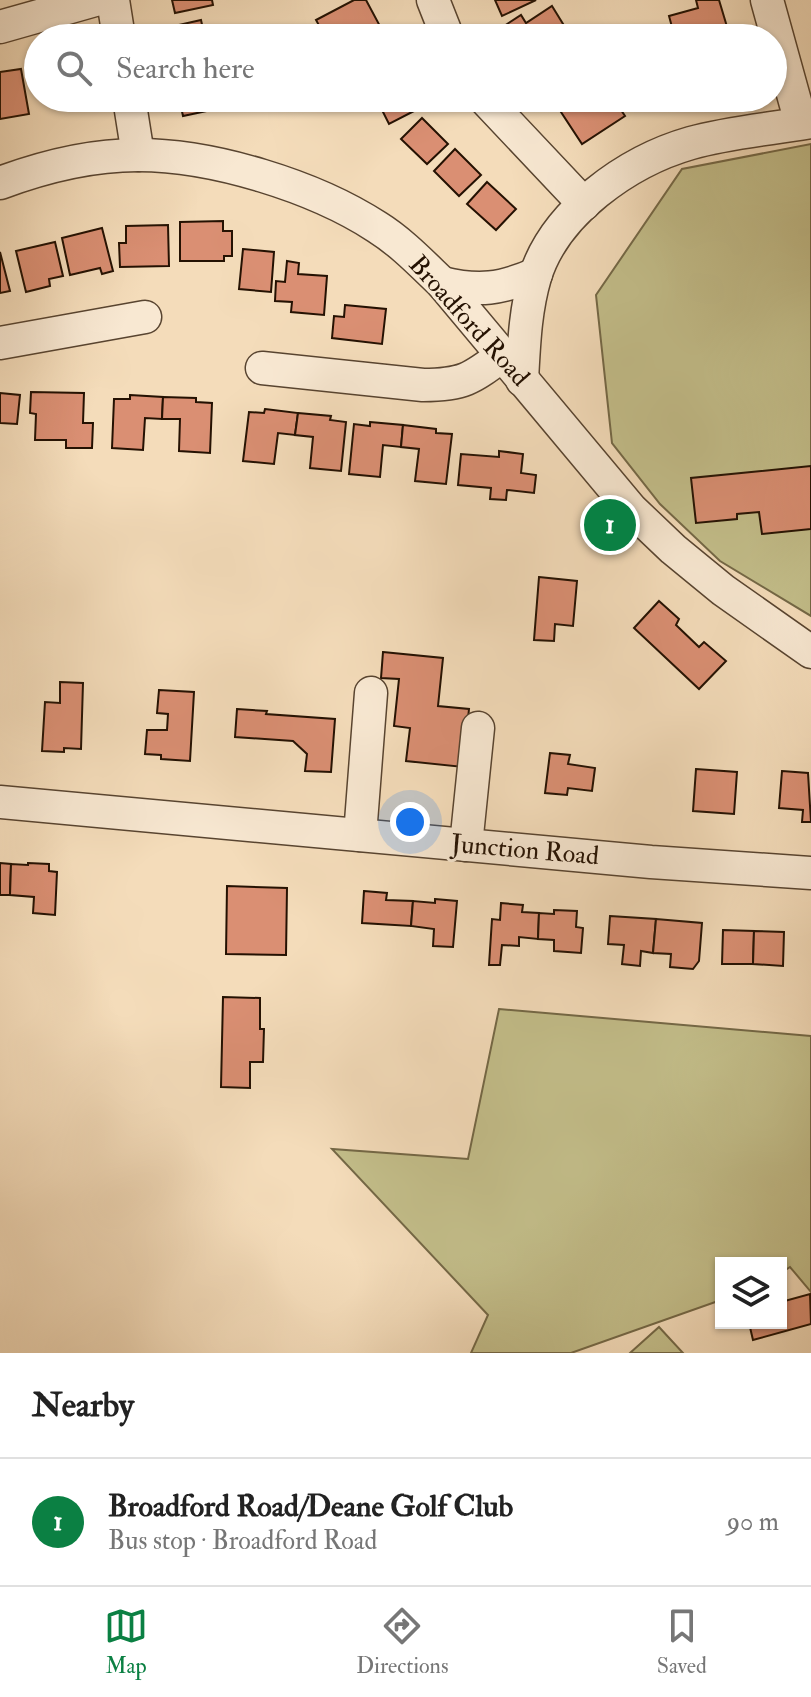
<!DOCTYPE html>
<html lang="en">
<head>
<meta charset="utf-8">
<style>
	body { margin:0; font-family:"IM FELL Double Pica",serif; background:#f6f6f6; color:#222 }
	.controls { position:absolute; right:24px; bottom:24px; display:grid; overflow:hidden; border-radius:0px; box-shadow:0 2px 6px #0004 }
	.controls button { width:72px; height:72px; display:grid; place-items:center; padding:0; border:0; border-bottom:2px solid #e0e0e0; background:#fff; color:#222; font:40px sans-serif }
	.you { position:absolute; left:410px; top:822px; width:28px; height:28px; margin:-20px; border:6px solid #fff; border-radius:50%; background:#1a73e8; box-shadow:0 0 0 12px #1a73e833 }
	.badge { display:grid; place-items:center; width:52px; height:52px; border-radius:50%; background:#0b8043; color:#fff; font-size:26px; font-weight:700 }
	.pin { position:absolute; translate:-50% -50%; border:4px solid #fff; box-shadow:0 2px 8px #0006 }
	.list { margin:0; padding:0; list-style:none }
	h2 { display:flex; justify-content:space-between; align-items:center; height:104px; margin:0; padding:0 32px; font-size:34px }
	h2 small { font-size:26px; font-weight:400; color:#767676 }
	.list li { display:grid; grid-template-columns:52px 1fr auto; gap:24px; align-items:center; box-sizing:border-box; height:128px; padding:0 32px; border-top:2px solid #e0e0e0 }
	.list b { display:block; font-size:30px; white-space:nowrap }
	.list p { margin:0; font-size:26px; white-space:nowrap; color:#767676 }
	.list em { font-size:26px; font-style:normal; color:#767676 }
	.icon { flex:none; width:44px; height:44px; fill:none; stroke:currentColor; stroke-width:2; stroke-linecap:round; stroke-linejoin:round }
	.map { position:relative; flex:none; width:811px; height:1353px; overflow:hidden }
	.search { position:absolute; background:#fff; box-shadow:0 2px 6px #0004; left:24px; right:24px; top:24px; height:88px; display:flex; align-items:center; gap:20px; box-sizing:border-box; padding:0 28px; border-radius:44px; color:#767676; font-size:30px }
	.sheet { height:232px; background:#fff }
	nav { display:flex; justify-content:space-around; align-items:center; box-sizing:border-box; height:112px; border-top:2px solid #e0e0e0; background:#fff; font-size:22px; color:#767676 }
	nav a { display:grid; justify-items:center; gap:4px }
	nav .on { color:#0b8043 }
	.map>svg:first-child { display:block }
	.green { fill:#c3be8a; stroke:#746846; stroke-width:2 }
	.building { fill:#da8f73; stroke:#241102; stroke-width:2 }
	.lines { fill:none; stroke-linecap:round; stroke-linejoin:round }
	.minor-casing { stroke:#584430; stroke-width:35 }
	.minor { stroke:#f8e8d2; stroke-width:32 }
	.labels { text-anchor:middle; dominant-baseline:central; stroke-width:6; stroke-linejoin:round; paint-order:stroke }
	.street-label { font-size:26px; fill:#241102; stroke:#f8e8d2 }
</style>
</head>
<body>
<div class="map">
<svg width="811" height="1353" viewBox="0 0 811 1353">
	<rect width="100%" height="100%" fill="#f4dcba"/>
	<filter id="stains"><feTurbulence type="fractalNoise" baseFrequency=".0025" numOctaves="4"/><feColorMatrix values="0 0 0 0 .2 0 0 0 0 .09 0 0 0 0 .02 0 0 0 .5 -.17"/></filter>
	<radialGradient id="worn" r=".72"><stop offset=".6" stop-color="#630" stop-opacity="0"/><stop offset="1" stop-color="#630" stop-opacity=".3"/></radialGradient>
	<g class="green">
		<polygon points="811,144 811,616 720,561 660,504 612,443 596,295 682,169"/>
		<polygon points="499,1009 811,1036 811,1292 790,1267 781,1273 781,1263 721,1263 721,1300 571,1353 471,1353 488,1315 332,1149 468,1159"/>
		<polygon points="659,1327 683,1353 630,1353"/>
	</g>
	<g class="building">
		<polygon points="172,0 212,0 213,5 175,13"/>
		<polygon points="354,0 366,0 381,28 363,38 326,38 316,20"/>
		<polygon points="495,0 536,0 502,16"/>
		<polygon points="696,0 719,0 728,30 701,38 675,38 669,16 698,8"/>
		<polygon points="552,6 568,32 559,38 511,38 504,26 521,15 526,23"/>
		<polygon points="201,20 205,38 162,38 161,29"/>
		<polygon points="21,69 29,114 0,119 0,72"/>
		<polygon points="55,98 85,98 86,103 57,107"/>
		<polygon points="179,98 219,98 221,108 183,116"/>
		<polygon points="376,98 410,98 416,110 389,124"/>
		<polygon points="575,98 581,98 584,104 593,98 613,98 625,116 582,144 559,109"/>
		<polygon points="422,118 448,144 427,164 401,139"/>
		<polygon points="455,149 481,175 459,196 434,171"/>
		<polygon points="487,182 516,209 496,230 467,204"/>
		<polygon points="223,221 223,231 232,231 232,256 224,256 224,261 180,261 180,222"/>
		<polygon points="168,225 169,266 120,267 119,243 126,243 126,226"/>
		<polygon points="102,228 113,271 102,274 100,268 70,275 62,238"/>
		<polygon points="55,242 63,276 49,279 50,286 26,292 16,251"/>
		<polygon points="243,249 274,252 271,292 239,289"/>
		<polygon points="0,252 10,291 0,293"/>
		<polygon points="287,261 299,263 298,274 327,276 324,315 291,312 292,302 275,301 276,281 285,282"/>
		<polygon points="345,305 386,309 382,344 332,338 334,316 344,317"/>
		<polygon points="31,392 84,393 83,423 93,423 92,448 66,448 66,440 35,440 36,414 30,413"/>
		<polygon points="0,393 20,395 17,424 0,423"/>
		<polygon points="130,395 163,397 162,419 145,418 143,450 112,448 114,399 130,399"/>
		<polygon points="163,397 196,398 196,402 212,403 210,453 179,451 180,419 162,419"/>
		<polygon points="265,409 298,413 295,435 278,433 274,464 243,461 249,412 264,413"/>
		<polygon points="298,413 331,416 330,420 346,422 341,471 310,468 313,437 295,435"/>
		<polygon points="370,422 403,425 401,447 383,445 380,477 349,474 354,424 370,426"/>
		<polygon points="403,425 436,429 436,433 452,434 446,484 415,481 419,449 401,447"/>
		<polygon points="499,451 523,454 521,473 536,475 534,493 507,490 506,500 490,499 491,488 458,485 461,454 499,457"/>
		<polygon points="811,466 811,529 762,534 759,512 737,514 737,519 696,523 691,478"/>
		<polygon points="539,577 577,581 573,626 555,624 554,641 534,640"/>
		<polygon points="659,601 679,619 676,625 699,647 704,642 726,661 699,689 634,628"/>
		<polygon points="383,652 443,658 438,706 469,709 463,767 406,761 410,728 394,726 399,679 381,678"/>
		<polygon points="60,682 83,683 81,749 64,748 64,752 42,751 45,702 60,703"/>
		<polygon points="159,690 194,692 190,761 161,759 161,755 145,754 147,730 167,730 168,714 157,713"/>
		<polygon points="237,709 267,711 266,714 335,719 331,772 305,771 307,754 293,741 235,737"/>
		<polygon points="550,753 570,755 568,764 595,768 592,791 568,788 567,795 545,793"/>
		<polygon points="696,769 737,772 734,814 693,811"/>
		<polygon points="782,771 808,773 811,822 802,822 803,810 779,808"/>
		<polygon points="0,863 11,864 10,895 0,895"/>
		<polygon points="28,863 49,864 49,871 57,872 55,915 33,913 34,897 10,895 11,864 28,865"/>
		<polygon points="227,886 287,888 286,955 226,954"/>
		<polygon points="364,891 387,893 386,900 413,901 411,926 362,923"/>
		<polygon points="435,899 457,901 453,947 433,946 434,929 411,926 413,901 435,903"/>
		<polygon points="501,903 523,905 522,912 539,913 538,939 519,937 519,946 502,945 500,965 489,965 492,919 500,920"/>
		<polygon points="554,910 577,911 576,927 583,928 581,953 554,951 554,940 538,939 539,913 554,914"/>
		<polygon points="610,916 656,919 653,953 641,951 640,966 622,964 624,945 608,944"/>
		<polygon points="656,919 702,923 699,961 693,969 670,967 671,954 653,953"/>
		<polygon points="723,930 754,931 753,964 722,964"/>
		<polygon points="754,931 784,932 783,966 753,964"/>
		<polygon points="223,997 260,998 260,1029 264,1029 263,1062 250,1062 250,1088 221,1087"/>
		<polygon points="810,1294 811,1324 753,1340 749,1323 781,1323 781,1302"/>
	</g>
	<g class="lines">
		<defs>
			<g id="minor">
				<polyline points="113,0 119,38"/>
				<polyline points="433,0 448,38"/>
				<polyline points="767,0 801,123"/>
				<polyline points="0,27 95,0"/>
				<polyline points="129,98 138,155"/>
				<polyline points="484,98 584,204"/>
				<path d="M 0,183 C 43,167 91,155 138,155 C 213,155 314,186 377,227 C 401,242 421,263 442,283 L 631,509 L 673,549 L 723,590 L 811,652"/>
				<path d="M 442,283 C 479,292 501,289 536,274"/>
				<polyline points="0,343 145,317"/>
				<path d="M 262,368 L 423,385 C 463,385 471,379 503,355"/>
				<path d="M 522,380 C 524,345 525,311 535,277 C 555,212 628,161 691,143 C 730,132 771,129 811,122"/>
				<polyline points="0,802 651,862 811,873"/>
				<polyline points="360,835 371,693"/>
				<polyline points="466,845 478,728"/>
			</g>
		</defs>
		<use href="#minor" class="minor-casing"/>
		<use href="#minor" class="minor"/>
	</g>
	<g class="labels">
		<g class="street-label">
			<text transform="translate(469 321) rotate(48)">Broadford Road</text>
			<text transform="translate(525 850) rotate(5)">Junction Road</text>
		</g>
	</g>
	<rect width="100%" height="100%" filter="url(#stains)"/>
	<rect width="100%" height="100%" fill="url(#worn)"/>
</svg>
<div class="controls">
<button><svg class="icon" aria-label="layers" viewBox="0 0 24 24"><path d="M12 4l9 5-9 5-9-5zM3 14l9 5 9-5"/></svg></button>
</div>
<div class="you"></div>
<div class="pin badge" style="left:610px;top:525px">1</div>
<div class="search"><svg class="icon" aria-label="search" viewBox="0 0 24 24"><circle cx="10" cy="10" r="6"/><path d="M15 15l6 6"/></svg>Search here</div>
</div>
<section class="sheet">
<h2>Nearby<small></small></h2>
<ul class="list">
<li><span class="badge">1</span><div><b>Broadford Road/Deane Golf Club</b><p>Bus stop · Broadford Road</p></div><em>90 m</em></li>
</ul>
</section>
<nav>
<a class="on"><svg class="icon" aria-label="map" viewBox="0 0 24 24"><path d="M3 6l6-2 6 2 6-2v14l-6 2-6-2-6 2zM9 4v14M15 6v14"/></svg>Map</a>
<a><svg class="icon" aria-label="directions" viewBox="0 0 24 24"><path d="M12 3l9 9-9 9-9-9zM9 14v-3h6M13 9l2 2-2 2"/></svg>Directions</a>
<a><svg class="icon" aria-label="saved" viewBox="0 0 24 24"><path d="M7 4h10v16l-5-4-5 4z"/></svg>Saved</a>
</nav>
</body>
</html>
